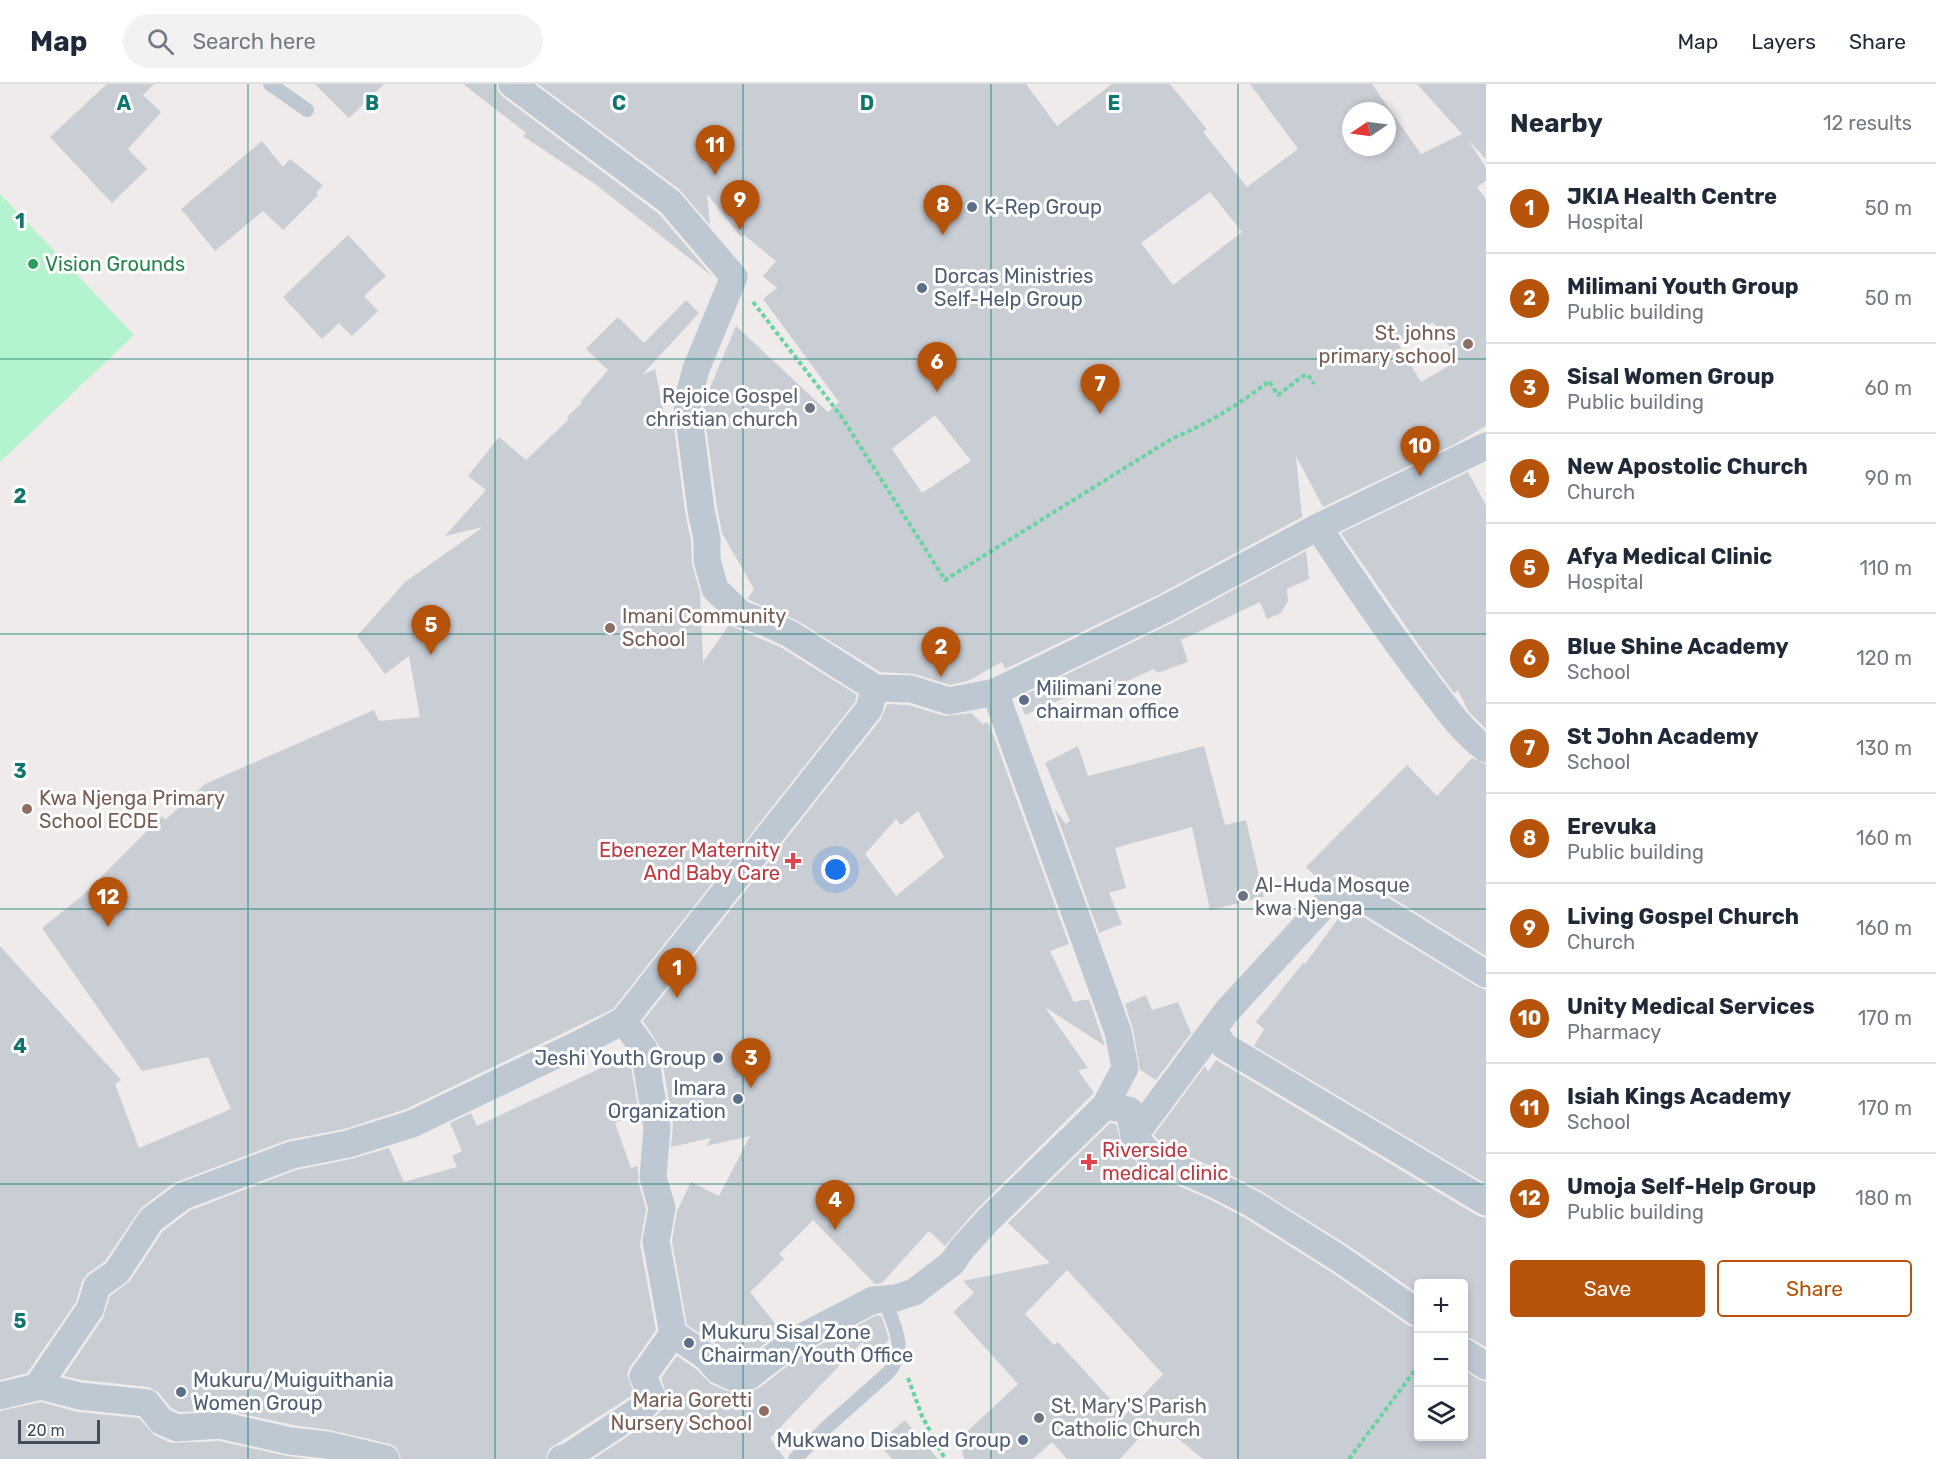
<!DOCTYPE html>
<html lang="en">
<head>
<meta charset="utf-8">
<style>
	body { margin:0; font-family:Rubik,sans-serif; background:#f2f2f3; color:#1f2937 }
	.controls { position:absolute; right:18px; bottom:18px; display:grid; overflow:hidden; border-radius:6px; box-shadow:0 3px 9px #0003 }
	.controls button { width:54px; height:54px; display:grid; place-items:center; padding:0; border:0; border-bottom:2px solid #e0e1e3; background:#fff; color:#1f2937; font:30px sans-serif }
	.compass { position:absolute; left:1342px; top:18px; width:54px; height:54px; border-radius:50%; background:#fff; box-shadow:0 3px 9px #0003; rotate:257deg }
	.scale { position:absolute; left:18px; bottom:15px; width:82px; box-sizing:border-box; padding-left:6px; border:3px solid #424f5b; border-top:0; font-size:16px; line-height:21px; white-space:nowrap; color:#424f5b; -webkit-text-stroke:4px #fff; paint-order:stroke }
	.you { position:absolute; left:836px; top:786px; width:21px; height:21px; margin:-15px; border:4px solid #fff; border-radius:50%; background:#1a73e8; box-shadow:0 0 0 9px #1a73e833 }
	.badge { display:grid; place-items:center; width:39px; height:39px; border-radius:50%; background:#b45309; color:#fff; font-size:20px; font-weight:700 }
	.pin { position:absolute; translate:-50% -50px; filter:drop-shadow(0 2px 3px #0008) }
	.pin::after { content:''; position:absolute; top:32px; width:21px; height:18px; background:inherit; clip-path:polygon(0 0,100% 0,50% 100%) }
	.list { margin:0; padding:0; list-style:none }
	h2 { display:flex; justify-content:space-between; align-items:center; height:78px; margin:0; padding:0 24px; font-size:26px }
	h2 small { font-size:20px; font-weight:400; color:#747a83 }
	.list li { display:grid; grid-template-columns:39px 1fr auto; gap:18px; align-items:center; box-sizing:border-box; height:90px; padding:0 24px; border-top:2px solid #e0e1e3 }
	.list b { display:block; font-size:22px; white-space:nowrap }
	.list p { margin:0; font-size:20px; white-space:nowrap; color:#747a83 }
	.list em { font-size:20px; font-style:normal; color:#747a83 }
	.actions { display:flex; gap:12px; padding:18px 24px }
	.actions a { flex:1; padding:14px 0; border:2px solid #b45309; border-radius:6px; text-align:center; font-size:21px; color:#b45309 }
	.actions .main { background:#b45309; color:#fff }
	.icon { flex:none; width:33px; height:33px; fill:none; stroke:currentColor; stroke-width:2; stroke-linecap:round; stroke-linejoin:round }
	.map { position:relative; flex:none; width:1486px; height:1375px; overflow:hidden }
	header { display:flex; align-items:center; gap:36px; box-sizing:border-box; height:84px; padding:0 30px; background:#fff; border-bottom:2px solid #e0e1e3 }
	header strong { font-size:28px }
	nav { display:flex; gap:33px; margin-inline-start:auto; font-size:21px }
	.search { width:420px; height:54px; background:#f2f2f3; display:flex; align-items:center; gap:15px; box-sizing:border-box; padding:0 21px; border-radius:33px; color:#747a83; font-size:22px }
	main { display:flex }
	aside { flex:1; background:#fff }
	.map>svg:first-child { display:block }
	.green { fill:#b3f3cd }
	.building { fill:#c9cdd4; fill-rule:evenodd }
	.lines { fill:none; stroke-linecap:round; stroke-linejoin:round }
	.path { stroke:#68d4a0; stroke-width:4; stroke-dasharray:4.5 3; stroke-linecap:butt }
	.lane { stroke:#bdc8d3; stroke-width:14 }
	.street { stroke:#bdc8d3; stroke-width:27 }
	.grid { fill:none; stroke:#0f766e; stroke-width:1.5; stroke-opacity:0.55 }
	.service-dot { fill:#5c6f8a; stroke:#fff; stroke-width:2 }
	.leisure-dot { fill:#2e9e5b; stroke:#fff; stroke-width:2 }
	.education-dot { fill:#8d6e63; stroke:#fff; stroke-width:2 }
	.worship-dot { fill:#6b7280; stroke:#fff; stroke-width:2 }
	.health-dot { fill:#e0444e; stroke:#fff; stroke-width:2 }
	.labels { text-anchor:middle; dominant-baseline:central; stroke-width:6; stroke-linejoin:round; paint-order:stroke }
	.service-label { font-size:20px; fill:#4e5e75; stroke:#fff; text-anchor:start }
	.leisure-label { font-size:20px; fill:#27864d; stroke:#fff; text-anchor:start }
	.education-label { font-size:20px; fill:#785e54; stroke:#fff; text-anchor:end }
	.worship-label { font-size:20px; fill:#5b616d; stroke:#fff; text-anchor:start }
	.health-label { font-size:20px; fill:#be3a42; stroke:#fff; text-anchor:end }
	.grid-label { font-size:20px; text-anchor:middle; font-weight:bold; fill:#0f766e; stroke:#fff; stroke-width:6; stroke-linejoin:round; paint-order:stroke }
</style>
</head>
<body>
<header>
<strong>Map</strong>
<div class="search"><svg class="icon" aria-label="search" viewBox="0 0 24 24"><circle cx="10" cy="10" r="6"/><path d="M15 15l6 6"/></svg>Search here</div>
<nav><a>Map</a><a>Layers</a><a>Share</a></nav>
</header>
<main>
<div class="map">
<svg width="1486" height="1375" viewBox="0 0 1486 1375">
	<rect width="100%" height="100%" fill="#efebeb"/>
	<polygon class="green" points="0,110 134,251 0,378"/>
	<g class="building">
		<polygon points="107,0 154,0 143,11 161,28 128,65 147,85 112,119 50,53"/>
		<polygon points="315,0 384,0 349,34"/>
		<polygon points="463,0 497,0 498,7 503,13 659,130 712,192 595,100 523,52 526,49 516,41"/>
		<path d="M 538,0 L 1026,0 L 1057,42 L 1112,0 L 1170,0 L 1207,45 L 1203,48 L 1247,103 L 1298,65 L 1250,0 L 1372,0 L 1421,70 L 1462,50 L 1417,0 L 1486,0 L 1486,75 L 1468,56 L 1486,84 L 1486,97 L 1477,103 L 1486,115 L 1486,342 L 1453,361 L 1323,423 L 1296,372 L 1302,433 L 1158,511 L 1005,585 L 1002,578 L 968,597 L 950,601 L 915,590 L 880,588 L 798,537 L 749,516 L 748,514 L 754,505 L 722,449 L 717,423 L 703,320 L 736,242 L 828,328 L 839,318 L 763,215 L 777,204 L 763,192 L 776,177 L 744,151 L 741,153 L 707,110 L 710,141 L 679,105 ZM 1351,27 L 1387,27 L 1387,63 L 1351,63 ZM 1210,108 L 1242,148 L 1173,201 L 1141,159 ZM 1433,238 L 1459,276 L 1421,298 L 1398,259 ZM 935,331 L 971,377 L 922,409 L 892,365 Z"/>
		<polygon points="262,57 283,83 290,75 323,101 316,109 318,111 283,146 263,127 215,167 181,125"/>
		<polygon points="348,151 386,192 364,212 378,227 352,252 339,239 322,255 283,213"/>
		<polygon points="686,216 699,229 642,291 655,285 664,330 672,328 685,428 691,457 692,480 700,508 703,578 729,541 782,564 857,611 855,618 613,925 406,1025 344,1045 287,1056 174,1099 141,1124 105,1177 87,1190 82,1197 76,1218 27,1289 0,1296 0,862 121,996 115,1000 139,1064 231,1025 208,973 142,987 42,844 82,812 162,732 165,736 205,700 374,626 379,637 420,633 409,572 385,590 357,552 405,498 483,443 445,452 486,406 468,392 499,353 526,376 569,335 567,333 582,319 580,318 608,286 586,265 618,233 644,259"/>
		<polygon points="1468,388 1486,421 1486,645 1469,628 1458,606 1454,609 1428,574 1341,449"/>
		<polygon points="1306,467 1309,495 1287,505 1288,517 1281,529 1267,535 1260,518 1181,556 1188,578 1157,589 1154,585 1112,604 1108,595 1025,631 1018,614 1172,539"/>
		<path d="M 887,620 L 908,621 L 945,632 L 971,629 L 983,640 L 987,638 L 990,642 L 1069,860 L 1050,867 L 1074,918 L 1089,915 L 1105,962 L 1045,923 L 1088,984 L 1078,986 L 1094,1009 L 976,1126 L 945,1162 L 929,1147 L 882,1199 L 875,1200 L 813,1136 L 779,1170 L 784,1175 L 750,1208 L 781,1247 L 743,1277 L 736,1277 L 728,1273 L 716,1260 L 687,1241 L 672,1157 L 677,1127 L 691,1098 L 719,1112 L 750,1052 L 707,1062 L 711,1054 L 671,1063 L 673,1041 L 660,963 L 643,937 L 881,635 ZM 918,727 L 944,773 L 896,812 L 865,770 L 896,735 L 901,741 Z"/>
		<polygon points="1078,662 1088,692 1204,662 1225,741 1246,736 1264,813 1210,826 1192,743 1115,764 1126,804 1109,809 1122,840 1099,849 1054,724 1066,740 1070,737 1045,679"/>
		<polygon points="1472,674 1486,680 1486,872 1359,793 1350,790 1336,790 1323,800 1306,783 1407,681 1437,712"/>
		<polygon points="1345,822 1478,903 1486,906 1486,1100 1254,962 1264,945 1256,938 1303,879 1305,880 1346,824"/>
		<polygon points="1146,911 1152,926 1178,918 1191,949 1156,996 1140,986 1133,945 1125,920"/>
		<polygon points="629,971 639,1030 615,1039 631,1084 638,1082 638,1097 646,1125 640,1160 656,1246 630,1283 627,1290 634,1310 549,1365 546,1375 401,1375 397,1364 390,1360 330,1346 293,1341 224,1326 180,1328 171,1324 159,1309 149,1303 82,1296 64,1292 103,1234 110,1212 130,1197 163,1147 191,1126 296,1086 351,1075 389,1064 404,1098 457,1083 452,1072 462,1067 450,1039 471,1029 477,1042"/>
		<polygon points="1216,976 1478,1132 1486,1134 1486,1263 1472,1255 1464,1252 1464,1200 1419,1200 1419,1210 1349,1162 1261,1107 1224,1088 1162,1060 1154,1051 1205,982 1208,988"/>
		<path d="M 1110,1039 L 1116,1040 L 1122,1062 L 1145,1087 L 1211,1116 L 1245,1134 L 1331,1188 L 1409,1242 L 1419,1244 L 1419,1353 L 1464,1353 L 1464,1286 L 1478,1295 L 1486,1298 L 1486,1375 L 1203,1375 L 1155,1336 L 1120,1375 L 1067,1375 L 1052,1358 L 1033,1375 L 964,1375 L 959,1355 L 1018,1300 L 953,1228 L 974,1209 L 963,1197 L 1050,1179 L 1008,1139 ZM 1067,1186 L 1163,1290 L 1125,1331 L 1058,1258 L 1054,1261 L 1025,1230 Z"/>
		<polygon points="877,1231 882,1233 889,1256 872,1270 862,1258 770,1354 785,1375 593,1375 650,1338 664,1324 668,1315 661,1294 677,1272 696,1285 711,1300 727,1307 750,1308 759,1304 803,1270"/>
		<polygon points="41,1318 77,1328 139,1334 154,1351 171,1359 219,1357 287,1372 310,1375 0,1375 0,1327"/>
		<polygon points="905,1336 938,1375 892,1375 878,1359"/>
	</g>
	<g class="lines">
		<g class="path">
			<path d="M 753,218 L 841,332 L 945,496 L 1173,354 C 1207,340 1240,320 1269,297 L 1278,311 L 1303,292 L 1308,291 L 1314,300"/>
			<polyline points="908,1294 922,1332 945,1375"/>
			<polyline points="1349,1375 1418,1282"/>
		</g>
		<g class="lane">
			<polyline points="270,0 307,26"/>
			<path d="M 795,1375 L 827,1343 L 889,1288 C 908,1264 894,1241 884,1215"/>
		</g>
		<g class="street">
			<polyline points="512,0 670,118 734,193 696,285 687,319 701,426 707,455 707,476 715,505 741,530 764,538 790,550 875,604 911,605 949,617 995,608 1165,525 1318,443 1486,362"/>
			<path d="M 1318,443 C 1354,498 1390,551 1430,603 C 1447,625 1463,649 1486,665"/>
			<polyline points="623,937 644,965 650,1003 657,1044 653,1093 662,1124 656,1157 673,1250 707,1273 718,1286 733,1293 749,1292 794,1257 873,1216 896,1214 914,1208 952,1179 961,1166 987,1137 1105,1022 1125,984 1118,948 995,608"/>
			<polyline points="1214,945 1224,962 1486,1118"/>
			<polyline points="1105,1022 1129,1026 1134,1052 1152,1073 1218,1102 1253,1120 1340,1175 1418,1229"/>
			<polyline points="1134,1052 1227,927 1338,806 1345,805 1353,808 1486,890"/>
			<polyline points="1464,1268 1486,1282"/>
			<polyline points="37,1303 90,1225 97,1202 117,1188 151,1136 183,1112 292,1071 348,1060 412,1040 583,958 623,937 869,625 875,604"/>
			<polyline points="0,1312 41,1302 79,1312 147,1319 161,1337 177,1344 220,1341 290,1357 327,1361 386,1375"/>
			<polyline points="561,1375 569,1372 641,1325 652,1313 643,1292 673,1250"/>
		</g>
	</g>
	<path class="grid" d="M 248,0 L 248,1375M 495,0 L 495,1375M 743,0 L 743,1375M 991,0 L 991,1375M 1238,0 L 1238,1375M 0,275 L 1486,275M 0,550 L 1486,550M 0,825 L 1486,825M 0,1100 L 1486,1100"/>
	<g class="service-dot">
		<circle cx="972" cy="123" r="6"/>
		<circle cx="922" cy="204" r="6"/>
		<circle cx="1024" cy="616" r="6"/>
		<circle cx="718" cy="974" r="6"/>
		<circle cx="738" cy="1015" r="6"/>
		<circle cx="689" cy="1259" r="6"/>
		<circle cx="181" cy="1308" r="6"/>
		<circle cx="1023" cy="1356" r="6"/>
	</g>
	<circle class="leisure-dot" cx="33" cy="180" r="6"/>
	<g class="education-dot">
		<circle cx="1468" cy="260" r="6"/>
		<circle cx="610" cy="544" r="6"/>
		<circle cx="27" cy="725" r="6"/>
		<circle cx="764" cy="1327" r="6"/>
	</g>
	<g class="worship-dot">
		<circle cx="810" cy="324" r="6"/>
		<circle cx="1243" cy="812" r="6"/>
		<circle cx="1039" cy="1334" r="6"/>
	</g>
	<g class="health-dot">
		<path d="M790 768h6v6h6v6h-6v6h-6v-6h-6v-6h6z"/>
		<path d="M1086 1069h6v6h6v6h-6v6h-6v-6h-6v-6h6z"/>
	</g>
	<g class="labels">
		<g class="service-label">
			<text x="984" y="123">K-Rep Group</text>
			<text x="934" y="192">Dorcas Ministries<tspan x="934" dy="23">Self-Help Group</tspan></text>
			<text x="1036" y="604">Milimani zone<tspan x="1036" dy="23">chairman office</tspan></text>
			<text x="706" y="974" text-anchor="end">Jeshi Youth Group</text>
			<text x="726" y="1004" text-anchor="end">Imara<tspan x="726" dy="23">Organization</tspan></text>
			<text x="701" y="1248">Mukuru Sisal Zone<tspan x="701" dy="23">Chairman/Youth Office</tspan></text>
			<text x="193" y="1296">Mukuru/Muiguithania<tspan x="193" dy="23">Women Group</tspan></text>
			<text x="1011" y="1356" text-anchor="end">Mukwano Disabled Group</text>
		</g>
		<g class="leisure-label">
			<text x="45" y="180">Vision Grounds</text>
		</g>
		<g class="education-label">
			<text x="1456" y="249">St. johns<tspan x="1456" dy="23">primary school</tspan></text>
			<text x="622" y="532" text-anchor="start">Imani Community<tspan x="622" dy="23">School</tspan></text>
			<text x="39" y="714" text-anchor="start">Kwa Njenga Primary<tspan x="39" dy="23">School ECDE</tspan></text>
			<text x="752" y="1316">Maria Goretti<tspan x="752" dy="23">Nursery School</tspan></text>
		</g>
		<g class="worship-label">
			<text x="798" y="312" text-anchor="end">Rejoice Gospel<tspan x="798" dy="23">christian church</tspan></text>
			<text x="1255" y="801">Al-Huda Mosque<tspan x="1255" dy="23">kwa Njenga</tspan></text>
			<text x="1051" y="1322">St. Mary'S Parish<tspan x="1051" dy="23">Catholic Church</tspan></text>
		</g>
		<g class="health-label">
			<text x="780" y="766">Ebenezer Maternity<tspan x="780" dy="23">And Baby Care</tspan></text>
			<text x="1102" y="1066" text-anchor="start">Riverside<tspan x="1102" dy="23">medical clinic</tspan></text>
		</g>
	</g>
	<g class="grid-label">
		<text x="124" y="26">A</text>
		<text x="372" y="26">B</text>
		<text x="619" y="26">C</text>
		<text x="867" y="26">D</text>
		<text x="1114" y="26">E</text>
		<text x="20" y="144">1</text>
		<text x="20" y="419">2</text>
		<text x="20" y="694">3</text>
		<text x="20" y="969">4</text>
		<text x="20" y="1244">5</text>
	</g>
</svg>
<div class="controls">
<button>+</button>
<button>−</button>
<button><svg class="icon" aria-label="layers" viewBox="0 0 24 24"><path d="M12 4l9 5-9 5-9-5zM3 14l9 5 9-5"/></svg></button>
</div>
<svg class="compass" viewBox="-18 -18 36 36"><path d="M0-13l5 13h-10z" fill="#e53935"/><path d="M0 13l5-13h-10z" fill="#747a83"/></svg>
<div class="scale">20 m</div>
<div class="you"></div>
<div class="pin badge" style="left:677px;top:914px">1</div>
<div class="pin badge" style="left:941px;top:593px">2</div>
<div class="pin badge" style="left:751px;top:1004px">3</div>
<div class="pin badge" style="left:835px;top:1146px">4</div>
<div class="pin badge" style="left:431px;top:571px">5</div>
<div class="pin badge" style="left:937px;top:308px">6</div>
<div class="pin badge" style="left:1100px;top:330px">7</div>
<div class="pin badge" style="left:943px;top:151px">8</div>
<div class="pin badge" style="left:740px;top:146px">9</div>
<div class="pin badge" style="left:1420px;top:392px">10</div>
<div class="pin badge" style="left:715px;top:91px">11</div>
<div class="pin badge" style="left:108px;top:843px">12</div>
</div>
<aside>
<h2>Nearby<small>12 results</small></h2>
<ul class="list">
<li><span class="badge">1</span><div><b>JKIA Health Centre</b><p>Hospital</p></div><em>50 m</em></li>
<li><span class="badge">2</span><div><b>Milimani Youth Group</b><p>Public building</p></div><em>50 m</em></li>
<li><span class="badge">3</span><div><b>Sisal Women Group</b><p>Public building</p></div><em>60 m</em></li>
<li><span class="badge">4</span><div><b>New Apostolic Church</b><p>Church</p></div><em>90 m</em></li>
<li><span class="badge">5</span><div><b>Afya Medical Clinic</b><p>Hospital</p></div><em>110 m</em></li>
<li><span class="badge">6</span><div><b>Blue Shine Academy</b><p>School</p></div><em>120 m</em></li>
<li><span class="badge">7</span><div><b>St John Academy</b><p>School</p></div><em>130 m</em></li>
<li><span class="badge">8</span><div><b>Erevuka</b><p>Public building</p></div><em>160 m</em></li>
<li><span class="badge">9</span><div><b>Living Gospel Church</b><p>Church</p></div><em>160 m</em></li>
<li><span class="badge">10</span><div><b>Unity Medical Services</b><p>Pharmacy</p></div><em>170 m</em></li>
<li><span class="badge">11</span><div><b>Isiah Kings Academy</b><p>School</p></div><em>170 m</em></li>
<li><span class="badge">12</span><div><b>Umoja Self-Help Group</b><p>Public building</p></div><em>180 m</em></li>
</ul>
<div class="actions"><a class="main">Save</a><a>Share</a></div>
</aside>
</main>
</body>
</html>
